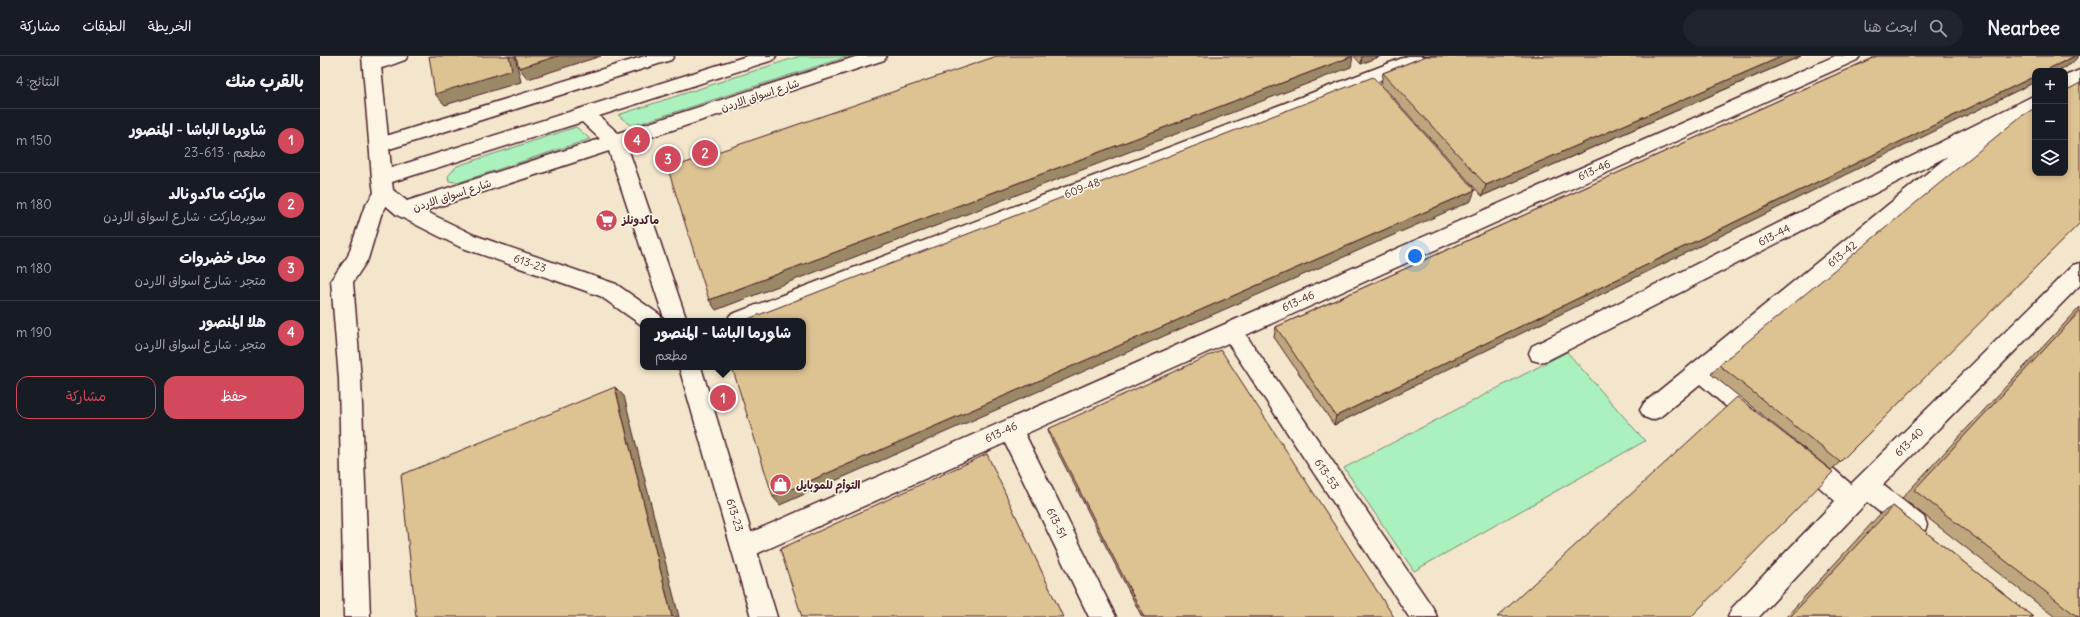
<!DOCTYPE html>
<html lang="ar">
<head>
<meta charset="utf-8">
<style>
	body { margin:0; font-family:Delius,"Playpen Sans Arabic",sans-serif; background:#20242c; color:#f1f3f6; direction:rtl }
	.controls { position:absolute; right:12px; top:12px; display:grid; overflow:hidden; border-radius:8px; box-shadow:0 2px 6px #0003 }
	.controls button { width:36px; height:36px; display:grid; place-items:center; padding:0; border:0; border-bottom:1px solid #363941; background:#171b24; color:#f1f3f6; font:20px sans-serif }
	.you { position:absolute; left:1095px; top:200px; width:14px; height:14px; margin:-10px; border:3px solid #fff; border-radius:50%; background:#1a73e8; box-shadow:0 0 0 6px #1a73e833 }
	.badge { display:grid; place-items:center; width:26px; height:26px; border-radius:50%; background:#d1495b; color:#fff; font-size:13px; font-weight:700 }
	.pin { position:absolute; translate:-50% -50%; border:2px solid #fff; box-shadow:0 1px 4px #0006 }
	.popup { position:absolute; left:320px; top:262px; width:166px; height:52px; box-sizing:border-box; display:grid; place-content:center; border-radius:8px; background:#171b24; filter:drop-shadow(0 1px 3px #0005); font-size:13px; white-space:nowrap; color:#9ea1a6 }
	.popup b { font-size:15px; color:#f1f3f6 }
	.popup::after { content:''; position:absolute; left:50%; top:100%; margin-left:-8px; border:8px solid transparent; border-top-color:#171b24 }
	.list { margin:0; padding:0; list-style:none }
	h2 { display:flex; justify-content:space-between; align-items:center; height:52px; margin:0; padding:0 16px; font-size:17px }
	h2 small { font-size:13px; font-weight:400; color:#9ea1a6 }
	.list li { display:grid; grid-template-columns:26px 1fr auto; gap:12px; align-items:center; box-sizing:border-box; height:64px; padding:0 16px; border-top:1px solid #363941 }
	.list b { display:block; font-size:15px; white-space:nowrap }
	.list p { margin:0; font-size:13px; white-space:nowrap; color:#9ea1a6 }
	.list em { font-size:13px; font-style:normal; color:#9ea1a6 }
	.actions { display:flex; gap:8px; padding:12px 16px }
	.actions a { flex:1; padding:9px 0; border:1px solid #d1495b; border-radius:12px; text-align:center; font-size:14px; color:#d1495b }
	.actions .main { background:#d1495b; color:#fff }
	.icon { flex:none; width:22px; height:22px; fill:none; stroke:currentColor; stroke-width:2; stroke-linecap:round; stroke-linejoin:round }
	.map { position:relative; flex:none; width:1760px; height:561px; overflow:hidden; direction:ltr }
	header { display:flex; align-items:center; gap:24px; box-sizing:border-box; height:56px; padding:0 20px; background:#171b24; border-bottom:1px solid #363941 }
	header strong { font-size:19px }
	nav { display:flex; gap:22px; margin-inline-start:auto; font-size:14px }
	.search { width:280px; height:36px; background:#20242c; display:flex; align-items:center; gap:10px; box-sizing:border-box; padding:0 14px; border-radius:22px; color:#9ea1a6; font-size:15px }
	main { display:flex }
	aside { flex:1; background:#171b24 }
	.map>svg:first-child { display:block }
	.green { fill:#aaf1be; stroke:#7a8874 }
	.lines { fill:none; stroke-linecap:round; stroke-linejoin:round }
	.street-casing { stroke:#4a1f2b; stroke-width:3 }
	.secondary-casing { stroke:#4a1f2b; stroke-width:3 }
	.street { fill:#fcf5e5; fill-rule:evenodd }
	.secondary { fill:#fcf5e5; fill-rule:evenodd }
	.wall { fill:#bea77e; stroke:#4a1f2b }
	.shaded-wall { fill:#9b8866; stroke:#4a1f2b }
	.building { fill:#ddc292; stroke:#4a1f2b }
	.labels { text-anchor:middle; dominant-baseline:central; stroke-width:3.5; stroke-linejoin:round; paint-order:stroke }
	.street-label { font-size:11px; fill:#4a1f2b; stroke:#fcf5e5 }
	.poi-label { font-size:11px; font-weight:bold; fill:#4a1f2b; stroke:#fcf5e5; text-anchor:start }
</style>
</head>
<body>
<header>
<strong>Nearbee</strong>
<div class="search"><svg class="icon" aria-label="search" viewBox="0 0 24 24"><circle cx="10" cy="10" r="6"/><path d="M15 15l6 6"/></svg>ابحث هنا</div>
<nav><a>الخريطة</a><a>الطبقات</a><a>مشاركة</a></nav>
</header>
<main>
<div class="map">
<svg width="1760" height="561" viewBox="0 0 1760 561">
	<rect width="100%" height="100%" fill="#f3e6cc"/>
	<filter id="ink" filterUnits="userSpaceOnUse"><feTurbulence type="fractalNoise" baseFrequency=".025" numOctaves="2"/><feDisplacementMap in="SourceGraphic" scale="8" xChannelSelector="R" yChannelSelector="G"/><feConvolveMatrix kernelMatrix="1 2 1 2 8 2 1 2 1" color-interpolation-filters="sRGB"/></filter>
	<g filter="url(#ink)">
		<g class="green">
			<polygon points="480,0 529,0 312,70 298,59"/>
			<polygon points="256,71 270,83 143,125 135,126 129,125 128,120 137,110"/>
			<polygon points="1247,296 1325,385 1094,515 1024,412"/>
		</g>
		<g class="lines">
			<defs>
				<g id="street">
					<path d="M 58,0 L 88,0 L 85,4 C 73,8 58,16 46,12 L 43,8 L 46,4 Z"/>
					<polygon points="325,0 354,0 351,4 60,96 53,94 50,89 53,84"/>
					<polygon points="1088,0 1115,0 1112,4 442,265 407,265 410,259"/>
					<polygon points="1515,0 1540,0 1537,4 926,279 1113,552 1117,561 1089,561 908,287 705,378 796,561 769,561 685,387 434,499 425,503 416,499 412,491 416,483"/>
					<polygon points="1760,14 1760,28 1745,34 1745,20"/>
					<polygon points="1715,39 1715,54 1696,66 1396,314 1445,356 1449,363 1445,370 1437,373 1429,370 1380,328 1340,361 1332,364 1324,361 1320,354 1324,347 1628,100 1228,304 1220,306 1212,304 1209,297 1212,290"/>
					<polygon points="64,129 71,132 74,137 61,159 48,203 33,226 41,323 50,561 24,561 19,323 11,224 28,200 44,152 57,132"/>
					<polygon points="1760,207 1760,229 1563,429 1604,461 1607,469 1604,477 1595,481 1586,477 1547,446 1439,561 1408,561 1412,552 1515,445 1477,411 1473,403 1477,395 1485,392 1493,395 1531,428 1753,209"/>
				</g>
				<g id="secondary">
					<path d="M 42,0 L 60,0 L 71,112 L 427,0 L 456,0 L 453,4 L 279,60 L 298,77 L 538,0 L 567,0 L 564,4 L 307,89 L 367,265 L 345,265 L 289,95 L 105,155 L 154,179 L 296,228 L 340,259 L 343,265 L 323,265 L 323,270 L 280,240 L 140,191 L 77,159 L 57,142 L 54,137 L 52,122 ZM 262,66 L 280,83 L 87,145 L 73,134 L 72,126 Z"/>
					<polygon points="359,311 381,311 457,561 431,561"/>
				</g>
			</defs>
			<use href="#street" class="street-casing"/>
			<use href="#secondary" class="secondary-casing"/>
			<use href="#street" class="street"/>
			<use href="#secondary" class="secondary"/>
		</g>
		<g class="wall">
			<polygon points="1034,0 1061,0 1041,8"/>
			<polygon points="1106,0 1481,0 1162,140 1061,28 1063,17"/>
			<polygon points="1557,0 1759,0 1751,8 1737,15 1715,15 1014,369 954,281 956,271"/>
			<polygon points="1760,251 1760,561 1735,561 1582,442"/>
			<polygon points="1399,309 1602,324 1520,406 1511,414 1391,318"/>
			<polygon points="728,373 1074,561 822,561 730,381"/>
			<polygon points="1573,450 1713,561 1466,561 1561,457"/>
		</g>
		<g class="shaded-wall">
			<polygon points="189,0 195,0 201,26 125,49 115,38"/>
			<polygon points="238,0 281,0 208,23 199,12"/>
			<polygon points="1033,0 1031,11 396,254 389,244"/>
			<polygon points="1042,0 1061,0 1041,8"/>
			<polygon points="1463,0 1481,0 1162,140 1166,129"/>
			<polygon points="1755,0 1759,0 1751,8 1737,15 1724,15"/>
			<polygon points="1715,20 1715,26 1014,369 1016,360"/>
			<polygon points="1155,134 1151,145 460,449 453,441"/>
			<polygon points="295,331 304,340 359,561 352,561"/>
		</g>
		<g class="building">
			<polygon points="109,0 189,0 192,14 115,38"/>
			<polygon points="196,0 238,0 199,12"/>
			<polygon points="677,0 1033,0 389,244 348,113"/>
			<polygon points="1106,0 1463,0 1166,129 1063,17"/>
			<polygon points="1557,0 1755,0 1724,15 1715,15 1715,20 1016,360 956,271"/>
			<polygon points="1053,21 1155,134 453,441 412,311 483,311 483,265 423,265"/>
			<polygon points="1760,27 1760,167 1520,406 1399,309 1700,61 1715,52 1715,117 1745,117 1745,35"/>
			<polygon points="1760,255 1760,561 1758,561 1594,434"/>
			<polygon points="901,294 1074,561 824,561 728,373"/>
			<polygon points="295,331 352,561 96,561 81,419"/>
			<polygon points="1417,341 1513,416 1371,561 1177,561"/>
			<polygon points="667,398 743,561 482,561 460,493"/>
			<polygon points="1573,450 1713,561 1470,561"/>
		</g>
	</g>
	<defs>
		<symbol id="supermarket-disc" viewBox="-11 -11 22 22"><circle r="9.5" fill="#d1495b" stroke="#fcf5e5"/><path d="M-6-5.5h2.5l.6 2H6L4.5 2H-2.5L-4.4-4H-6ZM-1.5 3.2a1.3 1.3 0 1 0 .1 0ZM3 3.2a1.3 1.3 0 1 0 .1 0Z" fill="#fff"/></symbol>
		<symbol id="shop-disc" viewBox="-11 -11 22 22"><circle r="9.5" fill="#d1495b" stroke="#fcf5e5"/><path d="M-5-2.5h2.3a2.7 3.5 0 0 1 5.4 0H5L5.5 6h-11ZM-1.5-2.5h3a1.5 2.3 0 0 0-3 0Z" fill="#fff"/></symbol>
	</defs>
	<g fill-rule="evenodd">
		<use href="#supermarket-disc" x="274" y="152" width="25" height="25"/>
		<use href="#shop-disc" x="448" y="416" width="25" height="25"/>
	</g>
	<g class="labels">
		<g class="street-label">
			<text transform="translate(440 39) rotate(-18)">شارع اسواق الاردن</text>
			<text transform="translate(1274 114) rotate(-24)">613-46</text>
			<text transform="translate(762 132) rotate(-21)">609-48</text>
			<text transform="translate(132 139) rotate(-18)">شارع اسواق الاردن</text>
			<text transform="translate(1454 179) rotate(-27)">613-44</text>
			<text transform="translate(1522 198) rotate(-39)">613-42</text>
			<text transform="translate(210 207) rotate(19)">613-23</text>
			<text transform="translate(978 245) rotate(-24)">613-46</text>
			<text transform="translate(681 376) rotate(-24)">613-46</text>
			<text transform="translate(1589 386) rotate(-45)">613-40</text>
			<text transform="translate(1007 418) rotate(56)">613-53</text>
			<text transform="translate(415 459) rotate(73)">613-23</text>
			<text transform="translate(737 467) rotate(64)">613-51</text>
		</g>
		<g class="poi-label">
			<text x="302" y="164">ماكدونلز</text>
			<text x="476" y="429">التوأم للموبايل</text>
		</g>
	</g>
</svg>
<div class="controls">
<button>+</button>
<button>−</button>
<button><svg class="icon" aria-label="layers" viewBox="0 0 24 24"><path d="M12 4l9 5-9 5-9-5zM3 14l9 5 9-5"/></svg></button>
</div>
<div class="you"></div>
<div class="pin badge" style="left:403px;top:342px">1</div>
<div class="popup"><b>شاورما الباشا - المنصور</b>مطعم</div>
<div class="pin badge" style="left:385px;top:97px">2</div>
<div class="pin badge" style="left:348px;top:103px">3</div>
<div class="pin badge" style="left:317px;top:84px">4</div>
</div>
<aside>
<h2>بالقرب منك<small>النتائج: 4</small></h2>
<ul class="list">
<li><span class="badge">1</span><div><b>شاورما الباشا - المنصور</b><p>مطعم · 613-23</p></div><em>150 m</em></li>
<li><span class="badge">2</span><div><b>ماركت ماكدونالد</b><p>سوبرماركت · شارع اسواق الاردن</p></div><em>180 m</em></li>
<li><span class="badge">3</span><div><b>محل خضروات</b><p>متجر · شارع اسواق الاردن</p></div><em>180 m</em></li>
<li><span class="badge">4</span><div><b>هلا المنصور</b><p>متجر · شارع اسواق الاردن</p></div><em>190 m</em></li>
</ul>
<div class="actions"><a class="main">حفظ</a><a>مشاركة</a></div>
</aside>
</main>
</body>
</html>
